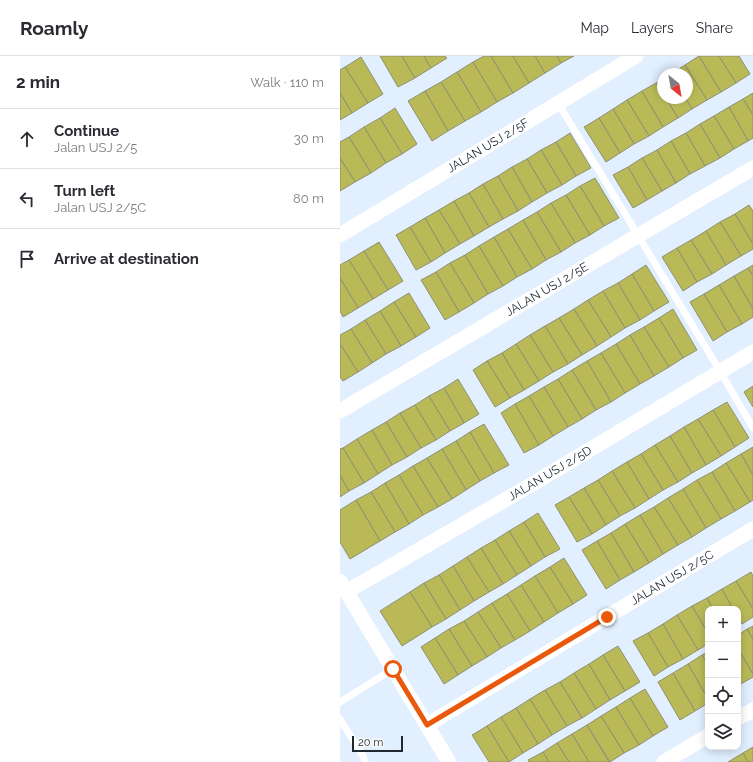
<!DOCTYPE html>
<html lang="en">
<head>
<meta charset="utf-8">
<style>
	body { margin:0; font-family:Raleway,sans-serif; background:#f7f7f7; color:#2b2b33 }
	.controls { position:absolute; right:12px; bottom:12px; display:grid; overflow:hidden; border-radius:8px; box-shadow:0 2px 10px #0003 }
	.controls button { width:36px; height:36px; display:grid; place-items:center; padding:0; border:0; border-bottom:1px solid #e1e1e2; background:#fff; color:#2b2b33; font:20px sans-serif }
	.compass { position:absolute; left:317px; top:12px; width:36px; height:36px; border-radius:50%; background:#fff; box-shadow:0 2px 10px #0003; rotate:149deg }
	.scale { position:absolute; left:12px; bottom:10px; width:51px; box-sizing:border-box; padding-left:4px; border:2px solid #1f2731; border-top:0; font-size:11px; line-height:14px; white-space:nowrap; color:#1f2731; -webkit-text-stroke:3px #fafafa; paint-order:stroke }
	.stop { position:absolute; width:12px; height:12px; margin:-9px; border:3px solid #ea580c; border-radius:50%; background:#fff }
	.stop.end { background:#ea580c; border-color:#fff; box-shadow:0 1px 4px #0008 }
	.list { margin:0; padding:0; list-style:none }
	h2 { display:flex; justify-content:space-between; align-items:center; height:52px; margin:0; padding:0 16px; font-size:17px }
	h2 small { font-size:13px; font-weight:400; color:#7c7c81 }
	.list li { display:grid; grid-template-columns:26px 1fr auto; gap:12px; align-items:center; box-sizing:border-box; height:60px; padding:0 16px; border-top:1px solid #e1e1e2 }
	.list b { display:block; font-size:15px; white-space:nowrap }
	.list p { margin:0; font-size:13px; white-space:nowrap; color:#7c7c81 }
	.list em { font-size:13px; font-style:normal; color:#7c7c81 }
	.icon { flex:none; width:22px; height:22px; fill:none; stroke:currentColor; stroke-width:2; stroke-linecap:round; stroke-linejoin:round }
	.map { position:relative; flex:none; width:413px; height:706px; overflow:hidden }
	header { display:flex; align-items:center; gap:24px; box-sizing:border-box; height:56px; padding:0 20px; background:#fff; border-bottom:1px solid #e1e1e2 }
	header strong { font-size:19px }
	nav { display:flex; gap:22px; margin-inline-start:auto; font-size:14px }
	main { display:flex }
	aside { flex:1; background:#fff }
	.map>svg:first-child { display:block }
	.building { fill:#b9ba57; stroke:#8f9071 }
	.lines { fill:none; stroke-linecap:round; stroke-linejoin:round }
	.service { stroke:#fff; stroke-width:7 }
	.minor { stroke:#fff; stroke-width:15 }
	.route { stroke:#ea580c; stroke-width:5 }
	.labels { text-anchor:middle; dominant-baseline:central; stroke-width:3; stroke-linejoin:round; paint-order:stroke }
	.street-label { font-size:12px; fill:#1f2731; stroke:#fafafa }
</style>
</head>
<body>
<header>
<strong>Roamly</strong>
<nav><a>Map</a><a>Layers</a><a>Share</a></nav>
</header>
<main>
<aside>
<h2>2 min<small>Walk · 110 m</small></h2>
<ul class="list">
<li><svg class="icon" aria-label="ahead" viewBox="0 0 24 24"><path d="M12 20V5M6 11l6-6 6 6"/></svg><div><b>Continue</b><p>Jalan USJ 2/5</p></div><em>30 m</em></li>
<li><svg class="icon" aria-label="left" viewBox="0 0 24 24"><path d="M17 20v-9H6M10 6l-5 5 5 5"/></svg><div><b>Turn left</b><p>Jalan USJ 2/5C</p></div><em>80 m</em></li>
<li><svg class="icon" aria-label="arrive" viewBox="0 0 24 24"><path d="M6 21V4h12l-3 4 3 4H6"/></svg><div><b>Arrive at destination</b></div></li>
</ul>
</aside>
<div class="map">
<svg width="413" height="706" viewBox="0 0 413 706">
	<rect width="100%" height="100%" fill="#e1efff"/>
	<g class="building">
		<polygon points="40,0 62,0 75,22 58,31"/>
		<polygon points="62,0 84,0 91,12 75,22"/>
		<polygon points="84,0 105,0 107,2 91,12"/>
		<polygon points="144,0 151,0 173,37 157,46 133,6"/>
		<polygon points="151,0 173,0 189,27 173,37"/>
		<polygon points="173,0 195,0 205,17 189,27"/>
		<polygon points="195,0 217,0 221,7 205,17"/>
		<polygon points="217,0 234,0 221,7"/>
		<polygon points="359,0 381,36 367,44 345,9"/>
		<polygon points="359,0 379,0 396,27 381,36"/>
		<polygon points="379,0 399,0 410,18 396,27"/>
		<polygon points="21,1 43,38 28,47 5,11"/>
		<polygon points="133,6 157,46 141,56 117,16"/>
		<polygon points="345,9 367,44 352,53 345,42 347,42 347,18 331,18"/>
		<polygon points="5,11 28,47 12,57 0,37 0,14"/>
		<polygon points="117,16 141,56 125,65 101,26"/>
		<polygon points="323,23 323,38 316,27"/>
		<polygon points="101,26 125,65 108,75 85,35"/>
		<polygon points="316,27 323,38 323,42 326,42 338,62 323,71 302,35"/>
		<polygon points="85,35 108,75 92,85 68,45"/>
		<polygon points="302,35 323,71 309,80 287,44"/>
		<polygon points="0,37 12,57 0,64"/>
		<polygon points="413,37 413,59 403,43"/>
		<polygon points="326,42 345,42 352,53 338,62"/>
		<polygon points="403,43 413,59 413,82 408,85 389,51"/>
		<polygon points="287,44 309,80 294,88 273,53"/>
		<polygon points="389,51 408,85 394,93 374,60"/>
		<polygon points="55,52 77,88 62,98 40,62"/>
		<polygon points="273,53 294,88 280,97 259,62"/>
		<polygon points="374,60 394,93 380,102 360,68"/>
		<polygon points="40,62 62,98 46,107 24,71"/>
		<polygon points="259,62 280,97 266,106 244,71"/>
		<polygon points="360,68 380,102 365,110 346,77"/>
		<polygon points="24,71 46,107 31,117 9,81"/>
		<polygon points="230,77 251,112 236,120 216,86"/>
		<polygon points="346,77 365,110 350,118 331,85"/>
		<polygon points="9,81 31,117 15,126 0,102 0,86"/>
		<polygon points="331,85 350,118 336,127 317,94"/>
		<polygon points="216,86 236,120 222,129 201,94"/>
		<polygon points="201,94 222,129 207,137 187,103"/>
		<polygon points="317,94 336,127 322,135 302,102"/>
		<polygon points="0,102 15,126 0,135"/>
		<polygon points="302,102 322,135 307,144 288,111"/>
		<polygon points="187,103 207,137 192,146 172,111"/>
		<polygon points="172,111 192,146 178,155 158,120"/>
		<polygon points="288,111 307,144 293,152 273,119"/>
		<polygon points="158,120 178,155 163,163 143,128"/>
		<polygon points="255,122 279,162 264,170 240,130"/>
		<polygon points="143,128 163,163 149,171 129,137"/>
		<polygon points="240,130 264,170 250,179 226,139"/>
		<polygon points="129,137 149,171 134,180 114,145"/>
		<polygon points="226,139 250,179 235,187 211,147"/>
		<polygon points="114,145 134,180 120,188 99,154"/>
		<polygon points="211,147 235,187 221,196 197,156"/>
		<polygon points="409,149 413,155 413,188 395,158"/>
		<polygon points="99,154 120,188 105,197 85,162"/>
		<polygon points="197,156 221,196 206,204 183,164"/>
		<polygon points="395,158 413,188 413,193 401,200 380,166"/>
		<polygon points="85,162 105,197 91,206 70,171"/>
		<polygon points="183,164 206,204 192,213 168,173"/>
		<polygon points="380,166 401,200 386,209 366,175"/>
		<polygon points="70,171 91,206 76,214 56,179"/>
		<polygon points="168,173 192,213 177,221 154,181"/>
		<polygon points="366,175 386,209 372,218 351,184"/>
		<polygon points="154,181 177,221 163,230 139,190"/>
		<polygon points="351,184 372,218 357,226 337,192"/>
		<polygon points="39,186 63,225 48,234 24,195"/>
		<polygon points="139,190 163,230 148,238 125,199"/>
		<polygon points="337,192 357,226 343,235 322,201"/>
		<polygon points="24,195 48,234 33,243 9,204"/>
		<polygon points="125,199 148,238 134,247 110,207"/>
		<polygon points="9,204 33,243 18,252 0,222 0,209"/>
		<polygon points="110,207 134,247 119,256 96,216"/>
		<polygon points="306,209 329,246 314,255 292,218"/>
		<polygon points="413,209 413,220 408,212"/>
		<polygon points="408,212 413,220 413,253 394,220"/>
		<polygon points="96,216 119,256 105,264 81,224"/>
		<polygon points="292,218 314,255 300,264 278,227"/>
		<polygon points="394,220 413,253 413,261 402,268 379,229"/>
		<polygon points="0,222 18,252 3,261 0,255"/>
		<polygon points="278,227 300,264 285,272 263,235"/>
		<polygon points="379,229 402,268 387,276 364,238"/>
		<polygon points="263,235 285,272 271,281 248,244"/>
		<polygon points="69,237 90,272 76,281 54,246"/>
		<polygon points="364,238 387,276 373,285 350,246"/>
		<polygon points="248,244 271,281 257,290 234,253"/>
		<polygon points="54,246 76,281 61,290 40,255"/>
		<polygon points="234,253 257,290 242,299 219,262"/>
		<polygon points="333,253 357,294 343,302 319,262"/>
		<polygon points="40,255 61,290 46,298 25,264"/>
		<polygon points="219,262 242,299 228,308 205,270"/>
		<polygon points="319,262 343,302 329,311 304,271"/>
		<polygon points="25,264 46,298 32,307 11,273"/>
		<polygon points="205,270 228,308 213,316 190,279"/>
		<polygon points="304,271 329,311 314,320 290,279"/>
		<polygon points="11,273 32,307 18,316 0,288 0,279"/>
		<polygon points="190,279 213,316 199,325 176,288"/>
		<polygon points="290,279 314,320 300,328 276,288"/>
		<polygon points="0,288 18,316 3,325 0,321"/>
		<polygon points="176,288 199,325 184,334 162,297"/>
		<polygon points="276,288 300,328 285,337 261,297"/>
		<polygon points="162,297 184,334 170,342 147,305"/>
		<polygon points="261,297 285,337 271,346 247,305"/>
		<polygon points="147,305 170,342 155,351 133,314"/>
		<polygon points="247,305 271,346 256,354 232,314"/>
		<polygon points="232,314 256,354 242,363 218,323"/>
		<polygon points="118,323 139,358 124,367 104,332"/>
		<polygon points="218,323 242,363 228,371 204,331"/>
		<polygon points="413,330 413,351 404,336"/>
		<polygon points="204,331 228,371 213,380 189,340"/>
		<polygon points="104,332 124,367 110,375 89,340"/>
		<polygon points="89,340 110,375 96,384 75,349"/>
		<polygon points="189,340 213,380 199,389 175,348"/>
		<polygon points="387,346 409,382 395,391 373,354"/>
		<polygon points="175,348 199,389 184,397 161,357"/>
		<polygon points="75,349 96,384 81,392 60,357"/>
		<polygon points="373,354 395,391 381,400 358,363"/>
		<polygon points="60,357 81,392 67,401 46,366"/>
		<polygon points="358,363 381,400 366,409 344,371"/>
		<polygon points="46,366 67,401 52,409 32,374"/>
		<polygon points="144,368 169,409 154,417 130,376"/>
		<polygon points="344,371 366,409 352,417 330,380"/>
		<polygon points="32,374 52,409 38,418 17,383"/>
		<polygon points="130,376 154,417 140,425 116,385"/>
		<polygon points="330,380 352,417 338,426 315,389"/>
		<polygon points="17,383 38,418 24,427 3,392"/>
		<polygon points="116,385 140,425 126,434 102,393"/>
		<polygon points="315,389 338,426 323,434 301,398"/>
		<polygon points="413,391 413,419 401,398"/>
		<polygon points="3,392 24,427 9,435 0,419 0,393"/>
		<polygon points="102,393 126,434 112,443 87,402"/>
		<polygon points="301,398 323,434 309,443 287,406"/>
		<polygon points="401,398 413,419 413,444 410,446 386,407"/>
		<polygon points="87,402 112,443 98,451 73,410"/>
		<polygon points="287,406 309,443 295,452 272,415"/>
		<polygon points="386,407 410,446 395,455 372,416"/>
		<polygon points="73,410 98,451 83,459 59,419"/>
		<polygon points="272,415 295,452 280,460 258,424"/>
		<polygon points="372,416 395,455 381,463 357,424"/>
		<polygon points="0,419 9,435 0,441"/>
		<polygon points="59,419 83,459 69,468 45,427"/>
		<polygon points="258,424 280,460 266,469 244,432"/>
		<polygon points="357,424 381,463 366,472 343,433"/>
		<polygon points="45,427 69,468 55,476 31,436"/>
		<polygon points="244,432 266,469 252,478 229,441"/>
		<polygon points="343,433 366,472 352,481 328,442"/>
		<polygon points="31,436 55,476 40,485 16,444"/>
		<polygon points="229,441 252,478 237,486 215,449"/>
		<polygon points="328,442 352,481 338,489 314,451"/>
		<polygon points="16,444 40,485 10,503 0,486 0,454"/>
		<polygon points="314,451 338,489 323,498 300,459"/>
		<polygon points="198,457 220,493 205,501 184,466"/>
		<polygon points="300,459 323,498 309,507 285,468"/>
		<polygon points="184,466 205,501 191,510 169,475"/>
		<polygon points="285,468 309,507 294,516 271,477"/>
		<polygon points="169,475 191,510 177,519 155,484"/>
		<polygon points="271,477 294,516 280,524 257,485"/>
		<polygon points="155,484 177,519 163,528 141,492"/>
		<polygon points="257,485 280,524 266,533 242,494"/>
		<polygon points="141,492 163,528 149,536 127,501"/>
		<polygon points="127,501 149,536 134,545 113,510"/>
		<polygon points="224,502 247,539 233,548 210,511"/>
		<polygon points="113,510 134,545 120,554 99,519"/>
		<polygon points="210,511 233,548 218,557 195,520"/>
		<polygon points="411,516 413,520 413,553 396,525"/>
		<polygon points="99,519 120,554 106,563 84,527"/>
		<polygon points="195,520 218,557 204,566 181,529"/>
		<polygon points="396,525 413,553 413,561 402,568 398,561 398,553 393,553 382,533"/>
		<polygon points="84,527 106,563 92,571 70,536"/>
		<polygon points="181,529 204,566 190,575 167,538"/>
		<polygon points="382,533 393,553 373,553 367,542"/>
		<polygon points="70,536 92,571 62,590 40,555"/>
		<polygon points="167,538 190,575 175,584 152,547"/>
		<polygon points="367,542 373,553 368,553 368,577 352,550"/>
		<polygon points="152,547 175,584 161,592 138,556"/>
		<polygon points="352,550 368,577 368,588 358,594 337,559"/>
		<polygon points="138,556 161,592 147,601 124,565"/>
		<polygon points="337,559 358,594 343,603 323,568"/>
		<polygon points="124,565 147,601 132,610 109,573"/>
		<polygon points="323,568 343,603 328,611 308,577"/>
		<polygon points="413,570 413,584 407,573"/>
		<polygon points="109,573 132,610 118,619 95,582"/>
		<polygon points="407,573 413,584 413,618 398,593 398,579"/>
		<polygon points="308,577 328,611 314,620 293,585"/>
		<polygon points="95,582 118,619 104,628 81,591"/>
		<polygon points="278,590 300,626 285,635 263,599"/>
		<polygon points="398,593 413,618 413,621 399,629 398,626"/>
		<polygon points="368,596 368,609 362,599"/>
		<polygon points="263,599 285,635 270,644 249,608"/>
		<polygon points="362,599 368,609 368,643 348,608"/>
		<polygon points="249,608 270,644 256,653 234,617"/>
		<polygon points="348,608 368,643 368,647 355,655 333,617"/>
		<polygon points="234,617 256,653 242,662 220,626"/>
		<polygon points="333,617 355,655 340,664 318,626"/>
		<polygon points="220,626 242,662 227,670 205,634"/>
		<polygon points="305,633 328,671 313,680 290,642"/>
		<polygon points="205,634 227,670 212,679 190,643"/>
		<polygon points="290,642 313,680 299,689 276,651"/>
		<polygon points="190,643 212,679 198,688 176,652"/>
		<polygon points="276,651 299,689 284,697 261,660"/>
		<polygon points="176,652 198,688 183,697 161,661"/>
		<polygon points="261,660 284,697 270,706 247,669"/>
		<polygon points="161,661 183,697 169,706 147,670"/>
		<polygon points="247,669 269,706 249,706 232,678"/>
		<polygon points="147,670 169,706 149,706 132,679"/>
		<polygon points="232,678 249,706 229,706 217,687"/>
		<polygon points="217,687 229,706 209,706 203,696"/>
		<polygon points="413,691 413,706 408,706 403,697"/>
		<polygon points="203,696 209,706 189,706 188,704"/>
		<polygon points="403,697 408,706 388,706"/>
	</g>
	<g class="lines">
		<g class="service">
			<polyline points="218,47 380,315 413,372"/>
			<polyline points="0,646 53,613"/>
			<polyline points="0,663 23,700 25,706"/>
		</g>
		<g class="minor">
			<path id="s1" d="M 0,179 L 296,0"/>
			<path id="s2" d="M 0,355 L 413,112"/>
			<polyline points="0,525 109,706"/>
			<path id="s3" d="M 6,536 L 189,430 L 413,296"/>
			<polyline points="398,662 413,654"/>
			<path id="s4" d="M 87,669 L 413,473"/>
			<polyline points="324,706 368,680"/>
		</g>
	</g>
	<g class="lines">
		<polyline class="route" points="53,613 87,669 267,561"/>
	</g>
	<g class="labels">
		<g class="street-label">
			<text stroke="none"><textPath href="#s1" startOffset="173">JALAN USJ 2/5F</textPath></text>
			<text stroke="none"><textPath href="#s2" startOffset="240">JALAN USJ 2/5E</textPath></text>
			<text stroke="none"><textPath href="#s3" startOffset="236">JALAN USJ 2/5D</textPath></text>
			<text stroke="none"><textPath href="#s4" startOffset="286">JALAN USJ 2/5C</textPath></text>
		</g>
	</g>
</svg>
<div class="controls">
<button>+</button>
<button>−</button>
<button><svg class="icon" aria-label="locate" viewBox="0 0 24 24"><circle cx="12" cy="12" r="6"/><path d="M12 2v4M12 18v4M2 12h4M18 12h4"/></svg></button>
<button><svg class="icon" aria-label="layers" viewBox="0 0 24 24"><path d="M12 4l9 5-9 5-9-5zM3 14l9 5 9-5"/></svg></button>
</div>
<svg class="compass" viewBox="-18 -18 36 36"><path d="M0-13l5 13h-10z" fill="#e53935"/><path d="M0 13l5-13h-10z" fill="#7c7c81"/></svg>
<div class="scale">20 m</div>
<div class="stop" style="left:53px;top:613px"></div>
<div class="stop end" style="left:267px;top:561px"></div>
</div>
</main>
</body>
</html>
